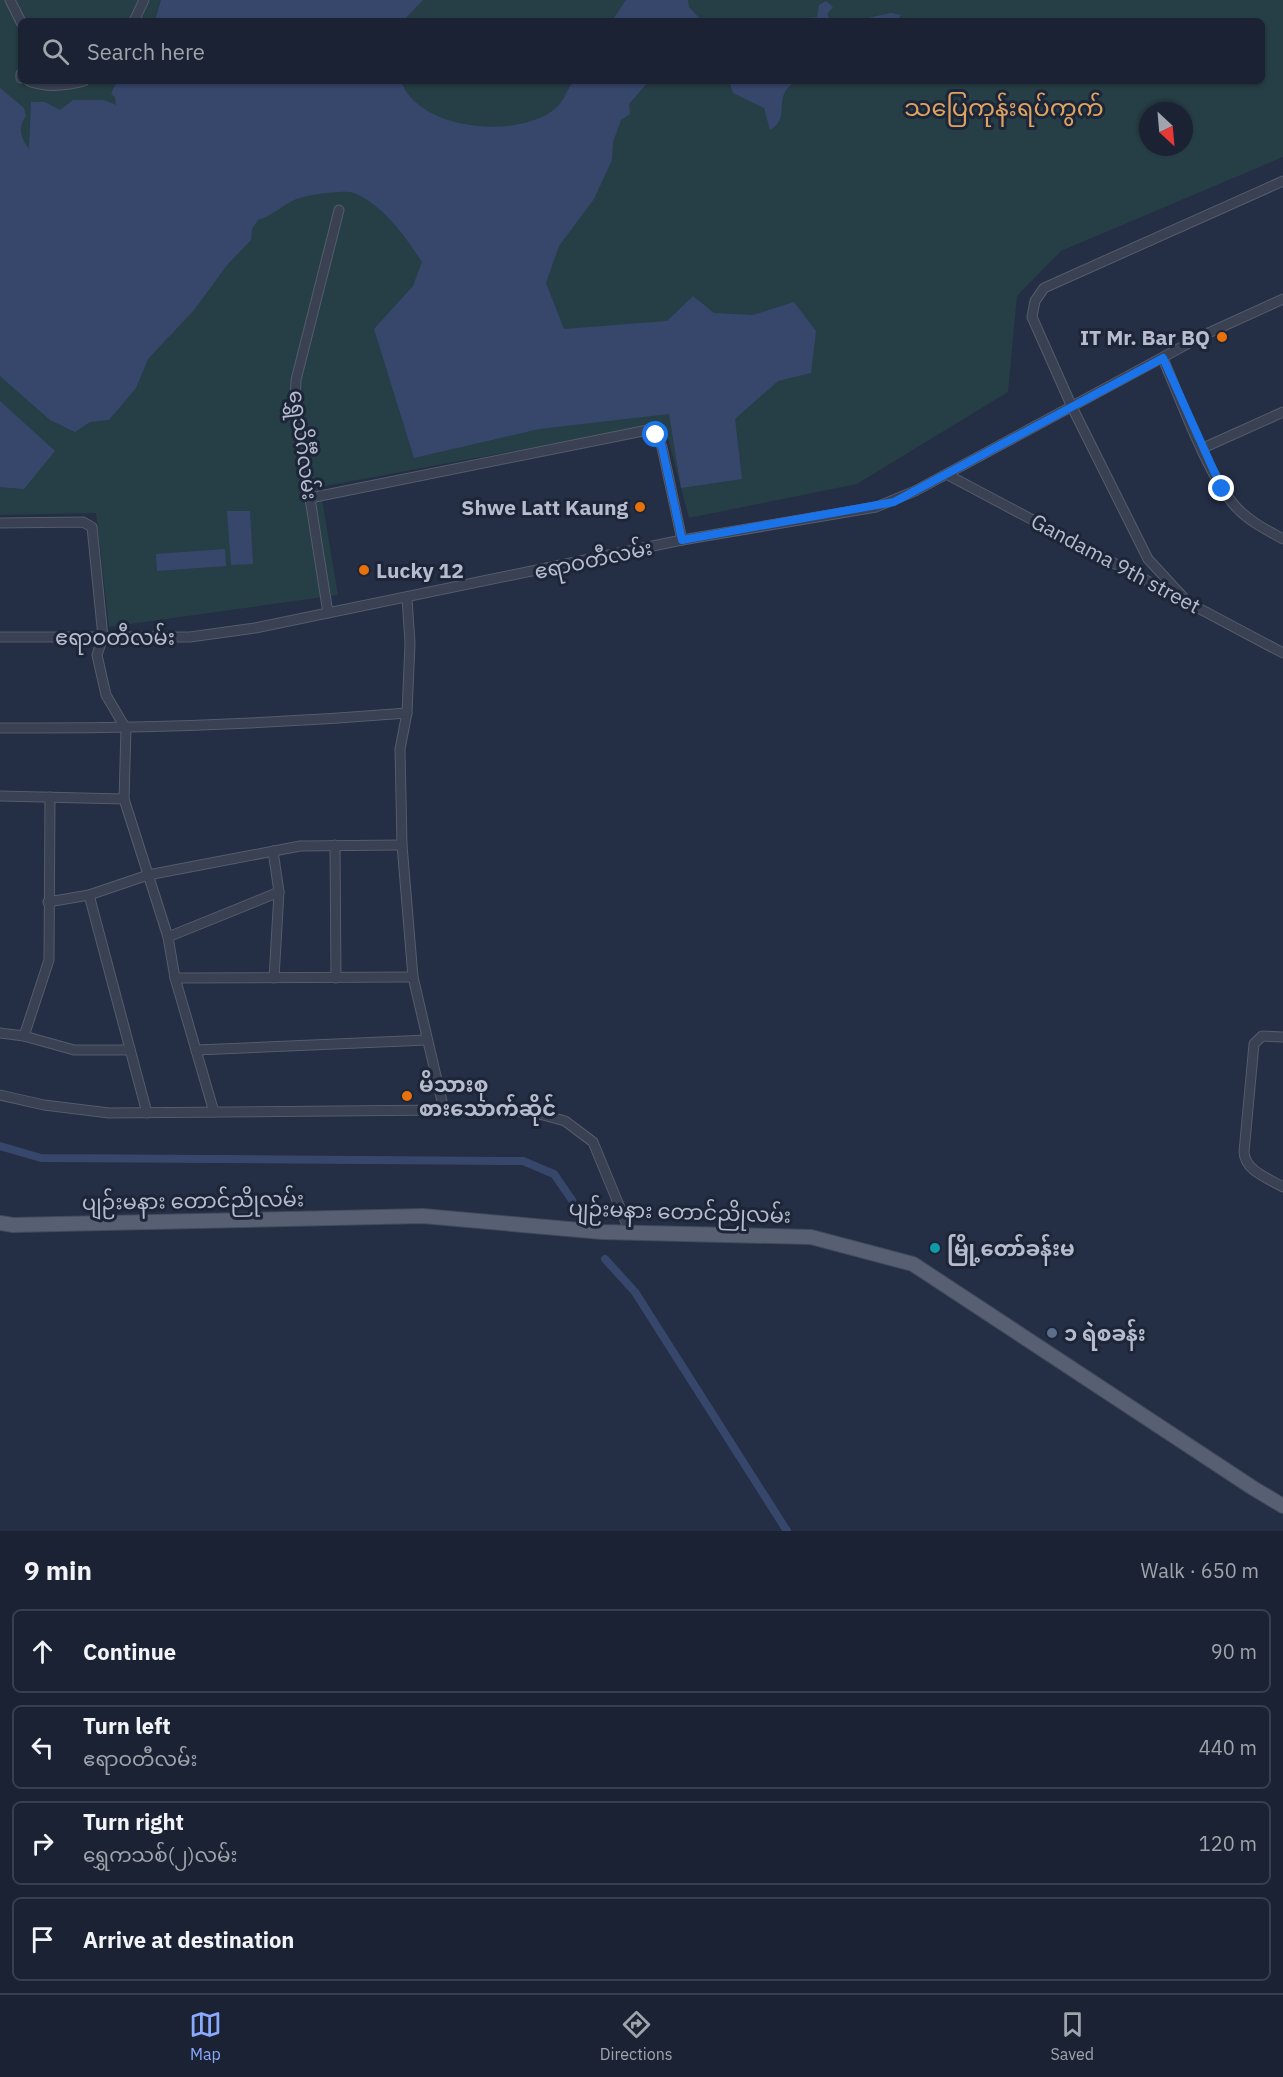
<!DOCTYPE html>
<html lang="en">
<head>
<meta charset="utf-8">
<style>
	body { margin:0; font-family:"IBM Plex Sans","Noto Sans Myanmar",sans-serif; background:#282f3f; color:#f1f3f6 }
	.compass { position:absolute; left:1139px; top:102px; width:54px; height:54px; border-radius:50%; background:#1b2233; box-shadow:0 2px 4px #0004; rotate:154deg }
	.stop { position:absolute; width:18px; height:18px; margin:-14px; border:4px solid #1a73e8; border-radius:50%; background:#fff }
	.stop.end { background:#1a73e8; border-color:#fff; box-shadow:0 2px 6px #0008 }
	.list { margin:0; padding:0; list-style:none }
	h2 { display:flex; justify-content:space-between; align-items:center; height:78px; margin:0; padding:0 24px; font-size:26px }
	h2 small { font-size:20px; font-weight:400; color:#a0a4ac }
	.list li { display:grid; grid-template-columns:39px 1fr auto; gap:18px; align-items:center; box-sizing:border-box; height:84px; margin:0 12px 12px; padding:0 12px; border:2px solid #393f4e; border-radius:9px }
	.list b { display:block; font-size:22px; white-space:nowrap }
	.list p { margin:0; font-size:20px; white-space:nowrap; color:#a0a4ac }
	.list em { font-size:20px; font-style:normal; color:#a0a4ac }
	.icon { flex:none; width:33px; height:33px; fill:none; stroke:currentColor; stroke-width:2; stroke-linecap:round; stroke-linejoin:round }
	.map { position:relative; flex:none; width:1283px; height:1531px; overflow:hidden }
	.search { position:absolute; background:#1b2233; box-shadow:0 2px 4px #0004; left:18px; right:18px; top:18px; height:66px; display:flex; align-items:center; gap:15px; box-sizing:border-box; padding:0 21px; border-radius:9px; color:#a0a4ac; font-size:22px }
	.sheet { height:462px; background:#1b2233 }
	nav { display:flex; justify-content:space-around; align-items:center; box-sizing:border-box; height:84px; border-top:2px solid #393f4e; background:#1b2233; font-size:16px; color:#a0a4ac }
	nav a { display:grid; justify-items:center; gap:3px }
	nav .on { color:#89aaff }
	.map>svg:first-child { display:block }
	.green { fill:#263e45; fill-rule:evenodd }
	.water { fill:#37476c }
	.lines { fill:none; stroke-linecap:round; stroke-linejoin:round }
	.canal { stroke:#37476c; stroke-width:8 }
	.minor-casing { stroke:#545c6d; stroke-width:11 }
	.primary-casing { stroke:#424a5c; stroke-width:16 }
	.minor { stroke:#394153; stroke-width:9 }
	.primary { stroke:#576073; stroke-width:14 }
	.route { stroke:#1a73e8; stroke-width:8 }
	.food-dot { fill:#e8710a; stroke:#1d2639; stroke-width:2 }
	.culture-dot { fill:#0f9aa8; stroke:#1d2639; stroke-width:2 }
	.service-dot { fill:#5c6f8a; stroke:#1d2639; stroke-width:2 }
	.labels { text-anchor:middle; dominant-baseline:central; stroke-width:6; stroke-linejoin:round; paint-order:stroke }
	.poi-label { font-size:21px; font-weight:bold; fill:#b6bccd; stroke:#1d2639; text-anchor:start }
	.street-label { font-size:21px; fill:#b6bccd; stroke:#1d2639 }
	.quarter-label { font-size:24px; fill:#dfa45f; stroke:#1d2639 }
</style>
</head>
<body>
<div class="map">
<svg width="1283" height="1531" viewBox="0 0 1283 1531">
	<rect width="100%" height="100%" fill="#242e44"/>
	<path class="green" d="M 0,0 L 1283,0 L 1283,157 L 1061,251 L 1017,296 L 1008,392 L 857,484 L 689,518 L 664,423 L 320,487 L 338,595 L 109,627 L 96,513 L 0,515 ZM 21,21 L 1262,21 L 1262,81 L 21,81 ZM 1148,111 L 1184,111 L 1184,147 L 1148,147 Z"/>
	<g class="water">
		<polygon points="161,0 423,0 403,21 155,21"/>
		<polygon points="626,0 688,0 689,7 702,21 612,21"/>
		<polygon points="826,1 833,7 827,14 831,21 773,21 817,17 819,5"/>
		<polygon points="891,13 901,15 897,21 853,21"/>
		<path d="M 117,81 L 401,81 C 418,131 519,140 556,108 C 563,102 568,89 573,81 L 649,81 L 629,104 L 630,114 L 621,120 L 613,142 L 612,160 L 594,199 L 559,246 L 546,283 L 564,329 L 667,321 L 693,296 L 714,313 L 753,315 L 794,302 L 816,331 L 811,373 L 778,381 L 735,419 L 742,479 L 681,488 L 669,414 L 539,429 L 414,458 L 374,329 L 413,286 L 422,262 C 405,236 383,205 354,193 C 345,189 309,195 299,198 C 284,203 273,216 258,220 L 252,229 L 251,240 L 228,264 L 194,310 L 148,359 L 136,388 L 109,420 L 90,422 L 75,432 L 50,420 L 0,376 L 0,88 L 24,108 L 26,116 C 17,128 21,138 29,149 L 31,102 L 45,102 L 60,110 L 73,100 L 104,100 L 116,105 L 115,97 L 111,94 Z"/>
		<path d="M 729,81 L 796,81 C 770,97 793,117 770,130 L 764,108 L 733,93 Z"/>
		<polygon points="0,401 55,451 24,489 0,487"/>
		<polygon points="227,511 250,511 253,564 231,565"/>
		<polygon points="225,549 226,566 157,571 156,554"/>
	</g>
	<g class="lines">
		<g class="canal">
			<polyline points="0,1146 41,1158 523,1161 554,1174 572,1200"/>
			<polyline points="605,1259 635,1292 787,1531"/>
		</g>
		<defs>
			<g id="minor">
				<polyline points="10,0 21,22"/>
				<polyline points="134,21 144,0"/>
				<polyline points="21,74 21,78"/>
				<path d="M 29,81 C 47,88 66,86 84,81"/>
				<path d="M 1163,359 C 1181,400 1208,477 1237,508 C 1250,522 1267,530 1283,539"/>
				<polyline points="1203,448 1283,412"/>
				<polyline points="948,475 1283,653"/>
				<polyline points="310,498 648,430 656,435 662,447 682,540"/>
				<polyline points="0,523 83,522 92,527 103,637 97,655 106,695 126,729 124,799 168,937 175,978 214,1112"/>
				<polyline points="407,598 410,643 407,713 400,749 402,845 413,977 444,1110"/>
				<polyline points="1184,598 1148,559 1072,407 1032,317 1035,301 1044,288 1283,181"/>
				<polyline points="328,613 295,403 296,380 339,210"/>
				<polyline points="0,637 190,637 255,628 682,540 876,507 915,491 1204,335 1283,299"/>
				<path d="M 0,728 C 136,729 271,724 407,713"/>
				<polyline points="0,796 124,799"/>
				<polyline points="335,845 336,978"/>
				<polyline points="273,851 279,892 274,978"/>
				<polyline points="89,895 147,1113"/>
				<polyline points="48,902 89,895 148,875 300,846 402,845"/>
				<polyline points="168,937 279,892"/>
				<polyline points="175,978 413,977"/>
				<polyline points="0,1033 24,1036 74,1050 130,1050"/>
				<polyline points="24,1036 49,960 50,797"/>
				<path d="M 1283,1037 L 1262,1036 L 1254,1044 L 1244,1152 C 1245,1171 1268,1178 1283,1187"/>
				<polyline points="196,1050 427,1040"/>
				<polyline points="0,1095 44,1105 109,1113 444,1110 532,1112 565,1121 593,1142 630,1232"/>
			</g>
			<polyline id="primary" points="0,1223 13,1225 423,1216 602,1232 811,1237 913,1264 1253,1488 1283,1506"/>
		</defs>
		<use href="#minor" class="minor-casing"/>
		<use href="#primary" class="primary-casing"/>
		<use href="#minor" class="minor"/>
		<use href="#primary" class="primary"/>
	</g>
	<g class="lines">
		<polyline class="route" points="656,435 662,447 682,540 894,502 1163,358 1222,489"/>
	</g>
	<g class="food-dot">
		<circle cx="1222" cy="337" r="6"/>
		<circle cx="640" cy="507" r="6"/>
		<circle cx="364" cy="570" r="6"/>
		<circle cx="407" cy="1096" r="6"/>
	</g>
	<circle class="culture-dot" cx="935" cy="1248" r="6"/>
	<circle class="service-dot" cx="1052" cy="1333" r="6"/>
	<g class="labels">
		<g class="poi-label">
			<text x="1210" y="337" text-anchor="end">IT Mr. Bar BQ</text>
			<text x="628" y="507" text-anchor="end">Shwe Latt Kaung</text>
			<text x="376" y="570">Lucky 12</text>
			<text x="419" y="1084">မိသားစု<tspan x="419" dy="24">စားသောက်ဆိုင်</tspan></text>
			<text x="947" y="1248">မြို့တော်ခန်းမ</text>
			<text x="1064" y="1333">၁ ရဲစခန်း</text>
		</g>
		<g class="street-label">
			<text transform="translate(304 445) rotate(83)">ရွှေသိင်္ဂီလမ်း</text>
			<text transform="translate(593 559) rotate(-12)">ဧရာဝတီလမ်း</text>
			<text transform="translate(1116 563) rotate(28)">Gandama 9th street</text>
			<text x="115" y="637">ဧရာဝတီလမ်း</text>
			<text transform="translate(193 1200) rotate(-1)">ပျဉ်းမနား တောင်ညိုလမ်း</text>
			<text transform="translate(680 1211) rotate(2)">ပျဉ်းမနား တောင်ညိုလမ်း</text>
		</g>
		<g class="quarter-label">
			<text x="1004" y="107">သပြေကုန်းရပ်ကွက်</text>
		</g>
	</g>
</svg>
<svg class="compass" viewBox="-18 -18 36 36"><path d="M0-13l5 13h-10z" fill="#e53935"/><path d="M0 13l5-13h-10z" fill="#a0a4ac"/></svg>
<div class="stop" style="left:656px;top:435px"></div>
<div class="stop end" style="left:1222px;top:489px"></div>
<div class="search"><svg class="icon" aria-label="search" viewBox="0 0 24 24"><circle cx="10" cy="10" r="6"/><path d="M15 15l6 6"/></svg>Search here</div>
</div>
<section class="sheet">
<h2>9 min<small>Walk · 650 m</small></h2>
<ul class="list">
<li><svg class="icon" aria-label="ahead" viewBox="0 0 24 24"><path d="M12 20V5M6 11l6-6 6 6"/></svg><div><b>Continue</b></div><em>90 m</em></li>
<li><svg class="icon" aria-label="left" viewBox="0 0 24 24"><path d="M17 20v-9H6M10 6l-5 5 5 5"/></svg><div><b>Turn left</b><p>ဧရာဝတီလမ်း</p></div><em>440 m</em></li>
<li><svg class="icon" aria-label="right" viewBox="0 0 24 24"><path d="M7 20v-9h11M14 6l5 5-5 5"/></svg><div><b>Turn right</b><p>ရွှေကသစ်(၂)လမ်း</p></div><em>120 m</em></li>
<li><svg class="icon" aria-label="arrive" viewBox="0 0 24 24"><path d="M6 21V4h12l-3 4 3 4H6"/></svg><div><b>Arrive at destination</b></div></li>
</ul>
</section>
<nav>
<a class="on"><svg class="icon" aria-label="map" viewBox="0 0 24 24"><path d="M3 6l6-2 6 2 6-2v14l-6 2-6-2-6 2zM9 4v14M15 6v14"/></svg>Map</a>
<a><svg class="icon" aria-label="directions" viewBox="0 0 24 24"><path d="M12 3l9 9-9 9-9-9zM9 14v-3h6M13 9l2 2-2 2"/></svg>Directions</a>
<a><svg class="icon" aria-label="saved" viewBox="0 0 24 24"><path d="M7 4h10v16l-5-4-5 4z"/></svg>Saved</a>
</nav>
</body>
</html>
